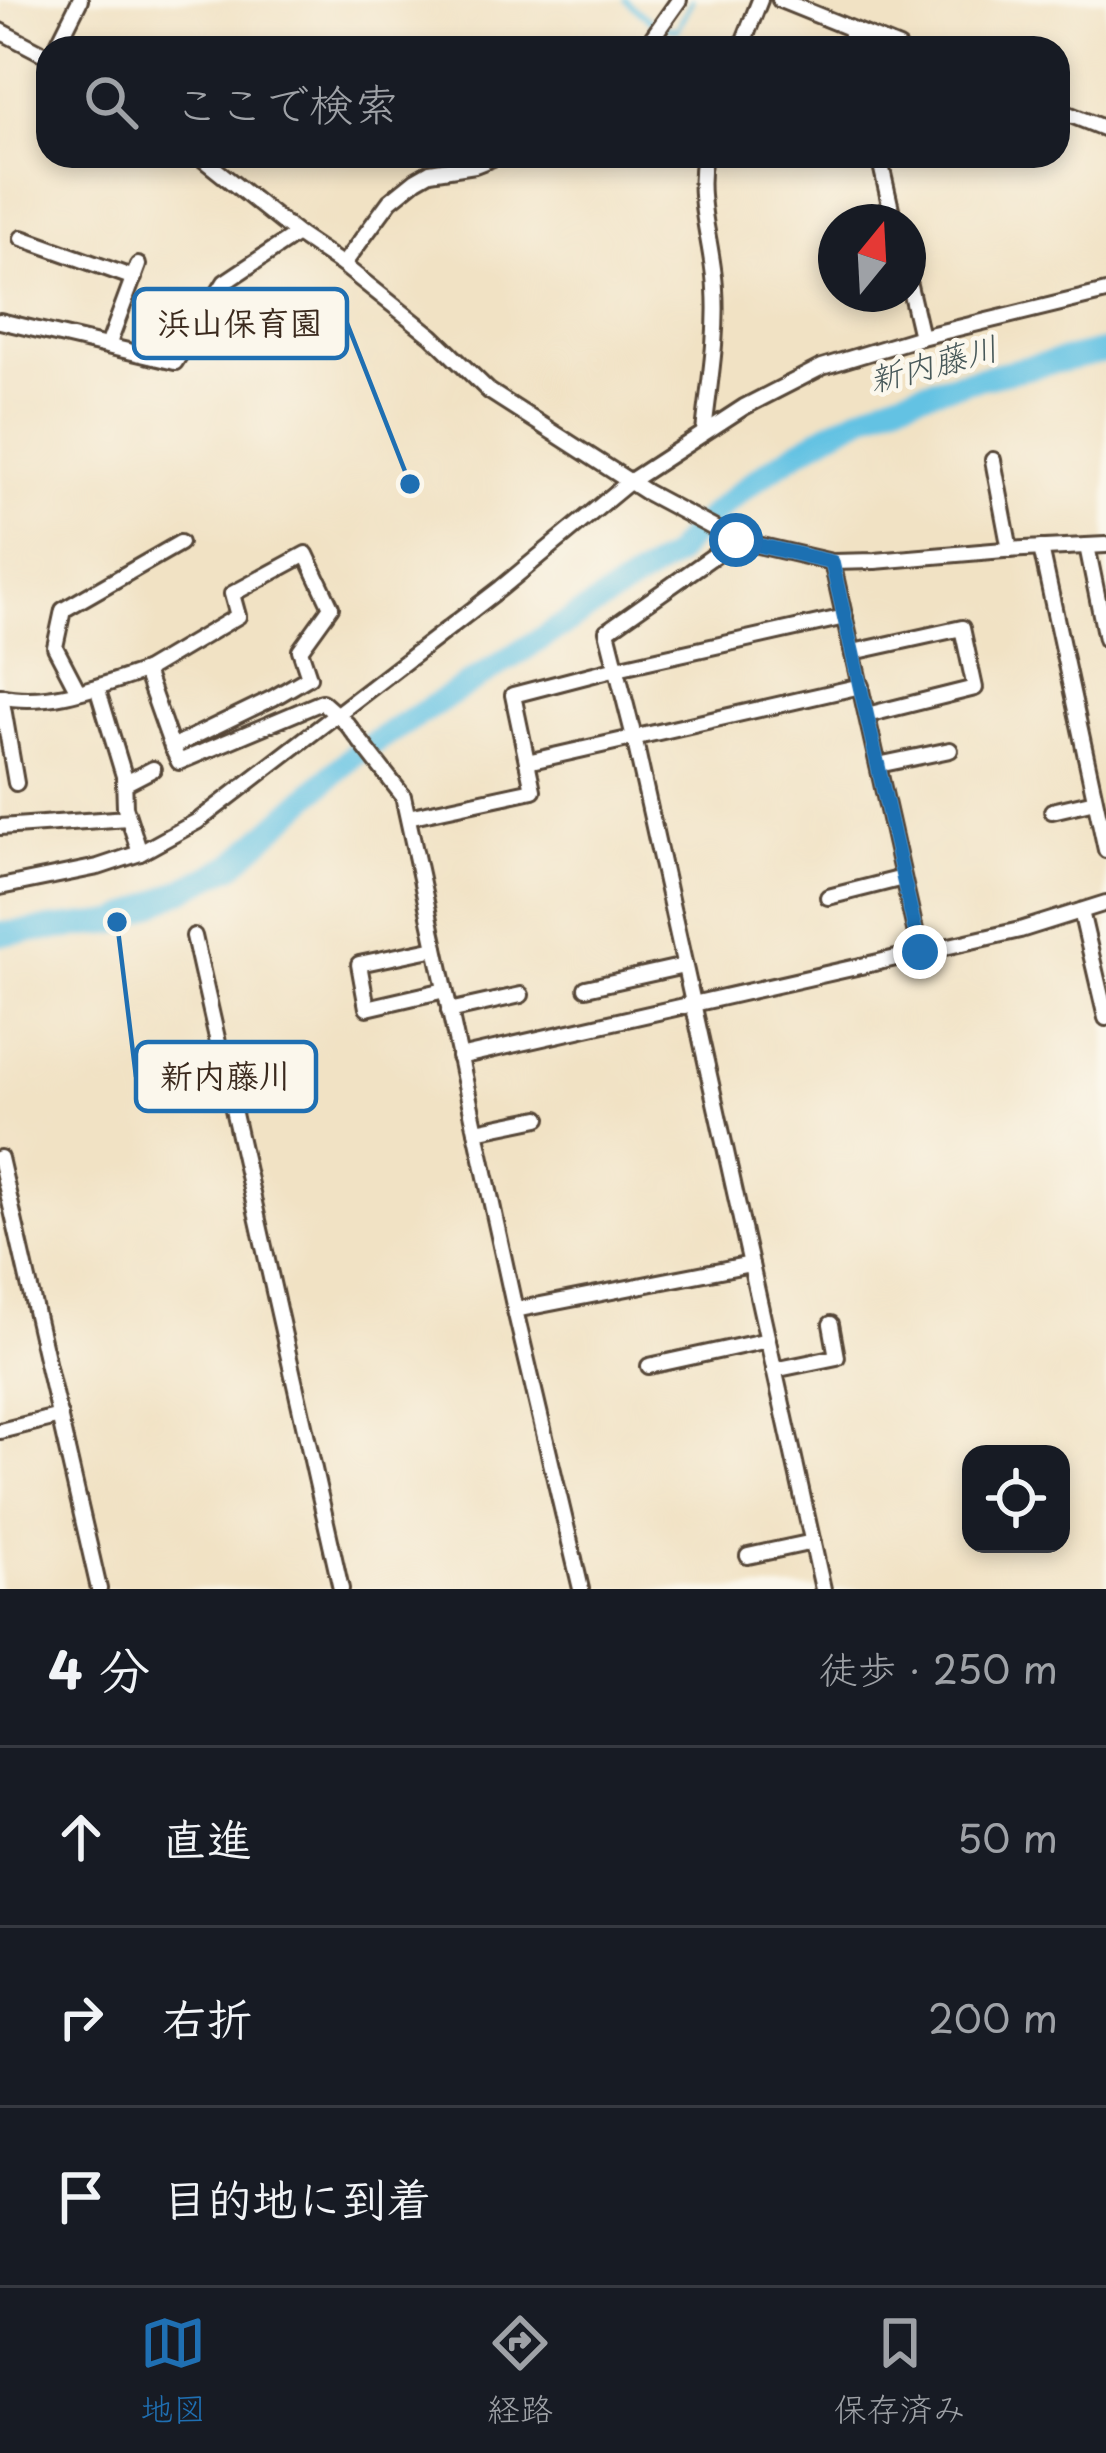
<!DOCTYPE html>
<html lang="ja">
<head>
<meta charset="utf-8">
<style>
	body { margin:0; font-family:"Playpen Sans","Klee One",sans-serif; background:#20242c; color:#f1f3f6 }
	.controls { position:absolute; right:36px; bottom:36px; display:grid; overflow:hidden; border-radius:24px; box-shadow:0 6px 18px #0003 }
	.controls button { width:108px; height:108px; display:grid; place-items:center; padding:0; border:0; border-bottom:3px solid #363941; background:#171b24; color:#f1f3f6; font:60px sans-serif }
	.compass { position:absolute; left:818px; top:204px; width:108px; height:108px; border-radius:50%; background:#171b24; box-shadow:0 6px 18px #0003; rotate:18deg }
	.stop { position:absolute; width:36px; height:36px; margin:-27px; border:9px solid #1f6fb2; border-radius:50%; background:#fff }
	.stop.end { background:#1f6fb2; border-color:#fff; box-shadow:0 3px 12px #0008 }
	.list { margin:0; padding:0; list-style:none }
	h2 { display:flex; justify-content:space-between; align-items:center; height:156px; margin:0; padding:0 48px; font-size:51px }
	h2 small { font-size:39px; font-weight:400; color:#9ea1a6 }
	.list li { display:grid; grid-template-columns:78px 1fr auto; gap:36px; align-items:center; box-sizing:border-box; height:180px; padding:0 48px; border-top:3px solid #363941 }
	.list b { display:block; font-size:45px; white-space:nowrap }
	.list em { font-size:39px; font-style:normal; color:#9ea1a6 }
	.icon { flex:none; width:66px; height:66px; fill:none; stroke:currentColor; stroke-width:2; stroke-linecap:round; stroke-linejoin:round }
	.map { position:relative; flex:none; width:1106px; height:1589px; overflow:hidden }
	.search { position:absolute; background:#171b24; box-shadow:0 6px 18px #0003; left:36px; right:36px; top:36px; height:132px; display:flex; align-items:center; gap:30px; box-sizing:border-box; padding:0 42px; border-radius:36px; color:#9ea1a6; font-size:45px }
	.sheet { height:696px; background:#171b24 }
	nav { display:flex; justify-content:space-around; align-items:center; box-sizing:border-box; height:168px; border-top:3px solid #363941; background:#171b24; font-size:33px; color:#9ea1a6 }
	nav a { display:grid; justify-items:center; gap:6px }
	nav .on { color:#1f6fb2 }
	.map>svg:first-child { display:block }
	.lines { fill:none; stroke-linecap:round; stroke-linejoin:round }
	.stream { stroke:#64c2e3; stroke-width:4.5 }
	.river { stroke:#64c2e3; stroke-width:24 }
	.minor-casing { stroke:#564637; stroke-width:20 }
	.minor { stroke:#fff; stroke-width:14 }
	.route { stroke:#1f6fb2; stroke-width:15 }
	.labels { text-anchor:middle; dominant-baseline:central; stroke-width:9; stroke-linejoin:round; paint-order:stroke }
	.water-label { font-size:33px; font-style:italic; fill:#475859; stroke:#fbf7ec }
	.leader { fill:none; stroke:#1f6fb2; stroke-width:4.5 }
	.callout-dot { fill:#1f6fb2; stroke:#fbf7ec; stroke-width:4.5 }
	.callout { fill:#fbf7ec; stroke:#1f6fb2; stroke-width:4.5 }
	.callout-label { font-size:33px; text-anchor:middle; font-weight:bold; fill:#3b2a1e }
</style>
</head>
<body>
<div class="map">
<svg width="1106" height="1589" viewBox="0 0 1106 1589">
	<rect width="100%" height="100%" fill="#fbf7ec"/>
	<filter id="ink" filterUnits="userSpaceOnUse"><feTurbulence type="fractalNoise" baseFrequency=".00833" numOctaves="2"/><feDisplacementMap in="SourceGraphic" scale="24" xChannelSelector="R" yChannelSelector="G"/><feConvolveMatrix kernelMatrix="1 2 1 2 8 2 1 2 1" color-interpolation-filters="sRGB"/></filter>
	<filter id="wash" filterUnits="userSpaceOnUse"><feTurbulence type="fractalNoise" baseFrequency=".004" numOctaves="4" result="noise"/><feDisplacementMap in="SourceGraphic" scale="48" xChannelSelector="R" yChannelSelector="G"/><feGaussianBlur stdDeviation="2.7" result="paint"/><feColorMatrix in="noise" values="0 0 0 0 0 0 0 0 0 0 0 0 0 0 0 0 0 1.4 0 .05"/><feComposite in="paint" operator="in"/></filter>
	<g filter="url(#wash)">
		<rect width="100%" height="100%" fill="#f1e2c4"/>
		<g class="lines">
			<polyline class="stream" points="625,0 654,24 677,30 692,0"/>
			<path class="river" d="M 0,934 L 117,922 L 233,865 L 354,755 L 674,556 C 722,493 840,417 917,394 C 978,376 1043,365 1106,351"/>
		</g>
	</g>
	<g filter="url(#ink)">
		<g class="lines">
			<defs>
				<g id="minor">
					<polyline points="780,0 899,48"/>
					<polyline points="850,29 854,48"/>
					<polyline points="0,31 48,56"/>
					<polyline points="56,48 80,0"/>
					<polyline points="645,48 679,0"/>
					<polyline points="741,48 760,0"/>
					<polyline points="1058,110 1106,129"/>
					<polyline points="199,156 297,234 343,265 432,336 489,391 646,492 736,540 832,562 875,561 1004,550 1106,545"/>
					<path d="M 704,156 C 695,201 713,244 715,289 C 718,337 709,385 704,432"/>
					<polyline points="879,156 894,222"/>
					<polyline points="22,238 134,278"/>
					<polyline points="343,265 390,201 416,180 430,172 475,165 498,156"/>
					<polyline points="908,281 921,337"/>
					<polyline points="0,321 175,362 225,282 297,234"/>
					<polyline points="108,346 138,265"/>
					<polyline points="993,460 1010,550"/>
					<polyline points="736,540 607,631 634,737 823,1589"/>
					<polyline points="1087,546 1106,639"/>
					<polyline points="1041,548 1106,850"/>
					<polygon points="306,554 331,607 300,650 309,677 273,698 172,747 145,671 238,616 232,594"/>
					<polyline points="832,562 920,952"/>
					<polyline points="853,652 962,628 975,688 867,715"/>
					<polyline points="97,687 124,776 125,807 140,853"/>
					<polyline points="78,691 55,647 63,610 180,543"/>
					<path d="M 0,696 C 47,707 100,686 145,671"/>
					<polyline points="1,696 16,783"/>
					<polyline points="172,747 179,762 322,702 347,724 403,796 515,1310 581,1589"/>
					<polyline points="527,762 861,686"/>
					<polyline points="878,765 950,750"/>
					<polyline points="124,784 153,769"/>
					<polyline points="1052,811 1095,801"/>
					<polyline points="408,817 533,790 513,695 617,668 845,617"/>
					<polyline points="0,827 128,818"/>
					<polyline points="0,887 98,867 140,853 198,821 501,588 629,482 744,407 822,367 921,337 1106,292"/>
					<polyline points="828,897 903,878"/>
					<polyline points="1081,911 1106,1018"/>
					<polyline points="194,936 341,1589"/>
					<polyline points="436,948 359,964 367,1008 445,990"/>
					<polyline points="586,988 684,966"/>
					<polyline points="449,1011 521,995"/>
					<polyline points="459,1057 1020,930 1106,903"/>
					<polyline points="476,1131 539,1118"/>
					<polyline points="0,1158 99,1589"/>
					<polyline points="515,1310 751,1264"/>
					<polyline points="649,1366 768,1340"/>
					<polyline points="774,1370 837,1357 831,1324"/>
					<polyline points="0,1431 60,1416"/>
					<polyline points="748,1556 813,1542"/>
				</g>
			</defs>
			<use href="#minor" class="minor-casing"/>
			<use href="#minor" class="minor"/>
		</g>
	</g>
	<g class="lines" filter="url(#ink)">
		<polyline class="route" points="736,540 832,562 920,952"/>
	</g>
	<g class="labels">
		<g class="water-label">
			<text transform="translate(933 362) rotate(-15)">新内藤川</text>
		</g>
	</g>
	<path class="leader" d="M410 484L347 323M117 922L136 1077"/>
	<g class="callout-dot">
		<circle cx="410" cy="484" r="12"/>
		<circle cx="117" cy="922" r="12"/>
	</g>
	<g class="callout">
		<rect x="134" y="289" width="213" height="69" rx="12"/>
		<rect x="136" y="1042" width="180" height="69" rx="12"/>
	</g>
	<g class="callout-label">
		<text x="240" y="335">浜山保育園</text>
		<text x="226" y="1088">新内藤川</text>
	</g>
</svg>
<div class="controls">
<button><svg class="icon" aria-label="locate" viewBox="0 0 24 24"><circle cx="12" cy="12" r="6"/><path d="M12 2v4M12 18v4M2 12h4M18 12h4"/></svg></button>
</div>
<svg class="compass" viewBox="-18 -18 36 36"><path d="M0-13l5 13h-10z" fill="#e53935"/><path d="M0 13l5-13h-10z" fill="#9ea1a6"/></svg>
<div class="stop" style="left:736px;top:540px"></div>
<div class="stop end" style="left:920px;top:952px"></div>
<div class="search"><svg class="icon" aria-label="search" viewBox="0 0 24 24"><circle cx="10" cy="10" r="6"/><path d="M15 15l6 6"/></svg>ここで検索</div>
</div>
<section class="sheet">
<h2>4 分<small>徒歩 · 250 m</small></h2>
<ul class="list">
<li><svg class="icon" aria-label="ahead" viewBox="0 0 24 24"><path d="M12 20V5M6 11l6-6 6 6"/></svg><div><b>直進</b></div><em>50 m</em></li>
<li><svg class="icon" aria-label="right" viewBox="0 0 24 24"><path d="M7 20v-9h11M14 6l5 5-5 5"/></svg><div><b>右折</b></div><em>200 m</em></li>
<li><svg class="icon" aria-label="arrive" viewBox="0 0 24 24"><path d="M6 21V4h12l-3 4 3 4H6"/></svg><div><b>目的地に到着</b></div></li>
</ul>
</section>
<nav>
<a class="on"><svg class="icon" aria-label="map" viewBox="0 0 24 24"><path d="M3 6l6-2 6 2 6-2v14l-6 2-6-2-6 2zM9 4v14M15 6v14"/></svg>地図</a>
<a><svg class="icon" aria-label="directions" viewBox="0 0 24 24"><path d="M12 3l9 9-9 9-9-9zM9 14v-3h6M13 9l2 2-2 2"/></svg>経路</a>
<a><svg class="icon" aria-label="saved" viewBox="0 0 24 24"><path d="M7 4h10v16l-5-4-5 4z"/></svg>保存済み</a>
</nav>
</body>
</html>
